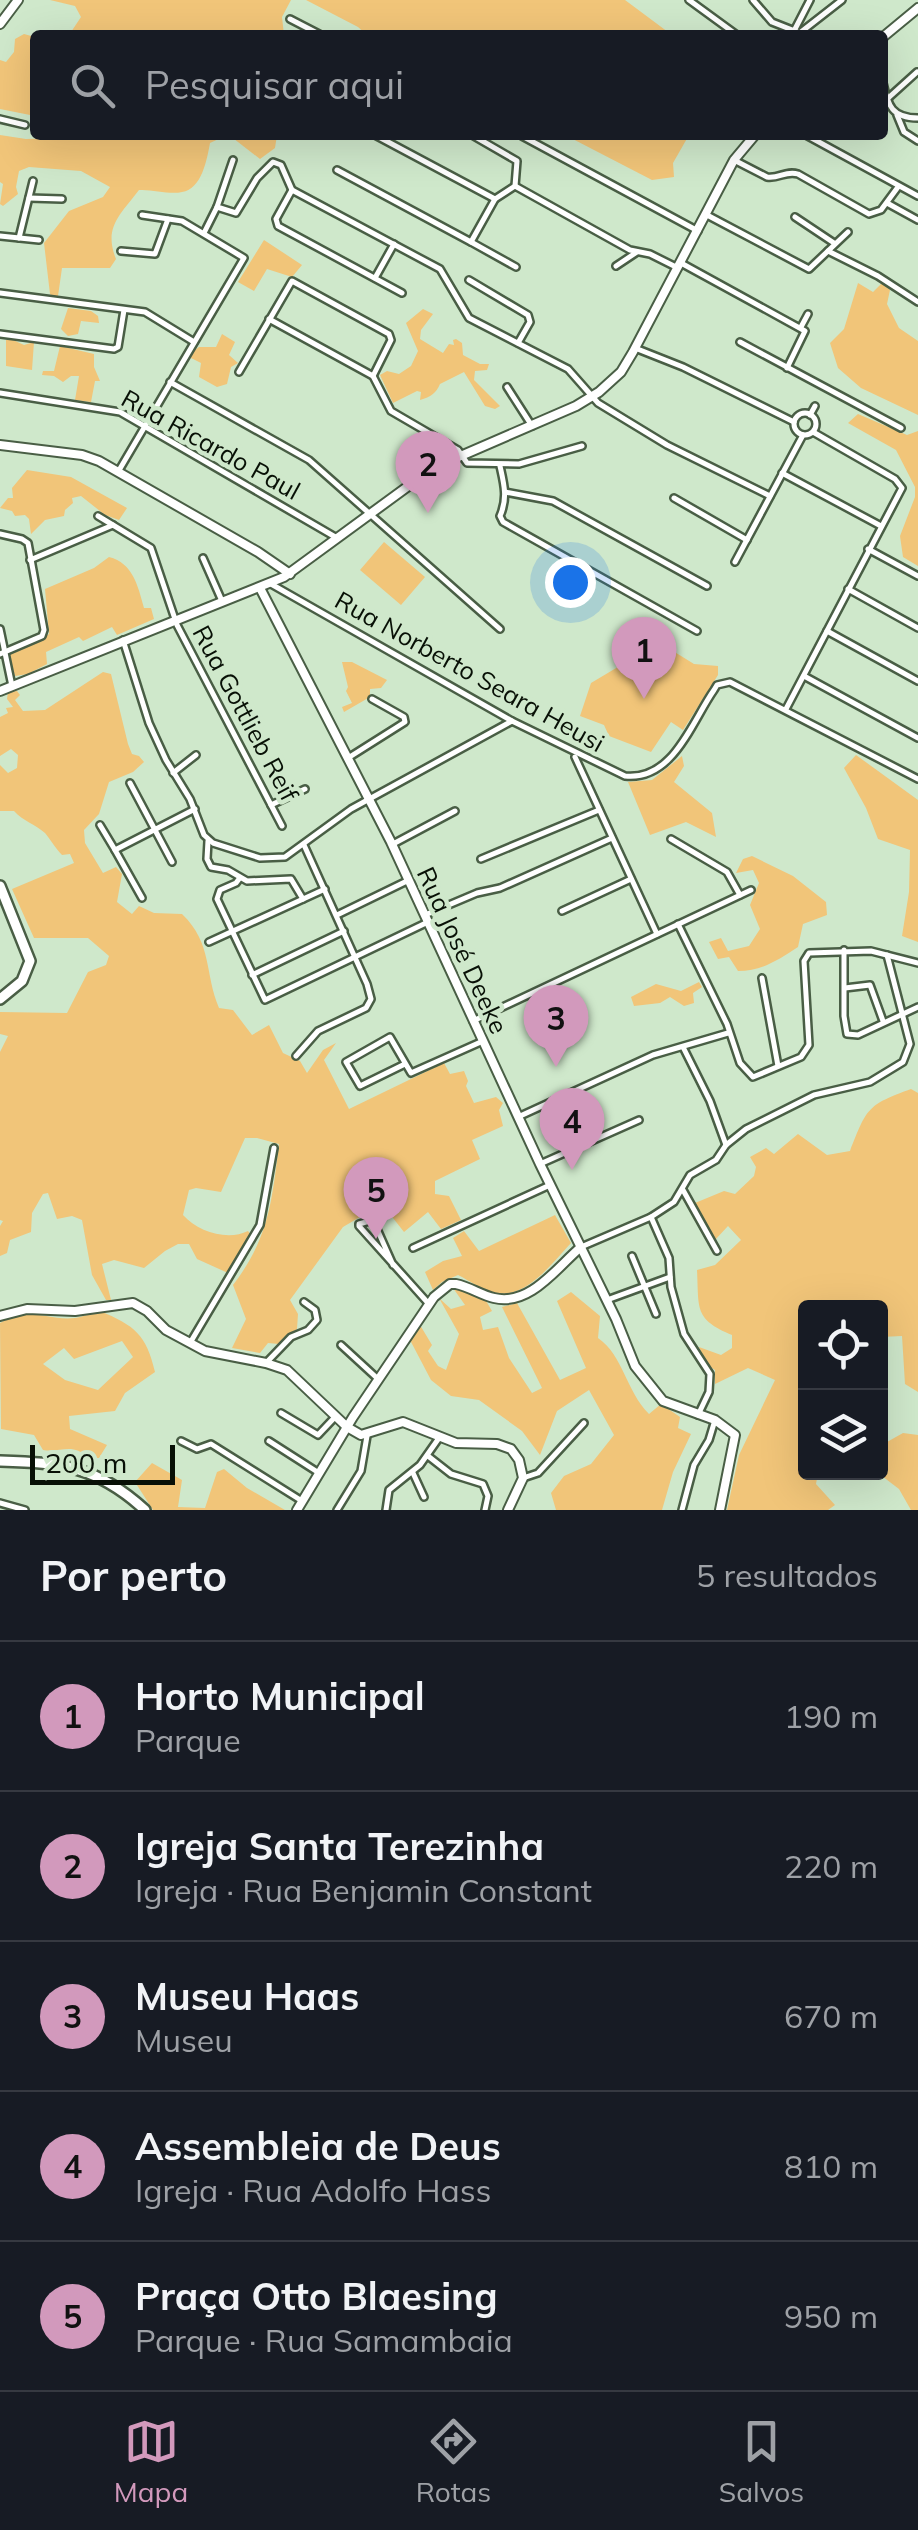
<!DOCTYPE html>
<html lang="pt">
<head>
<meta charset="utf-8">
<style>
	body { margin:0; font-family:Mulish,sans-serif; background:#20242c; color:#f1f3f6 }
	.controls { position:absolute; right:30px; bottom:30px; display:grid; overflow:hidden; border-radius:10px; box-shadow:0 10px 40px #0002 }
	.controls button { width:90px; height:90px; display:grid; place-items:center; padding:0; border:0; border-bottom:2px solid #363941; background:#171b24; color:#f1f3f6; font:50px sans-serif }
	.scale { position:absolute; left:30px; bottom:25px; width:145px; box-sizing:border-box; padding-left:10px; border:5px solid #081006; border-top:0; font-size:28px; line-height:35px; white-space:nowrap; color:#081006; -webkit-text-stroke:8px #cfe8cb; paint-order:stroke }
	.you { position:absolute; left:570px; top:582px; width:35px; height:35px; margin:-25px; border:8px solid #fff; border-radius:50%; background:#1a73e8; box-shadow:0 0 0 15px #1a73e833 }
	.badge { display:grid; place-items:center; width:65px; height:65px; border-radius:50%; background:#d299bc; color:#111; font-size:32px; font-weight:700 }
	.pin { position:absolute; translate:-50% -82px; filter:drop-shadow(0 2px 5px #0008) }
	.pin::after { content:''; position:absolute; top:52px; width:35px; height:30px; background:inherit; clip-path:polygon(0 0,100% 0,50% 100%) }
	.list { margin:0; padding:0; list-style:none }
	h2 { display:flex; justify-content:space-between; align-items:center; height:130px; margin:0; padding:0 40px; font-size:42px }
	h2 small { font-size:32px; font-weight:400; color:#9ea1a6 }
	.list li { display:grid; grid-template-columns:65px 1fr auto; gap:30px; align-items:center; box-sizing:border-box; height:150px; padding:0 40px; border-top:2px solid #363941 }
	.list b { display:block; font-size:38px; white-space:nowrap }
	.list p { margin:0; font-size:32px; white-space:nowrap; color:#9ea1a6 }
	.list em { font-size:32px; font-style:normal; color:#9ea1a6 }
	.icon { flex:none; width:55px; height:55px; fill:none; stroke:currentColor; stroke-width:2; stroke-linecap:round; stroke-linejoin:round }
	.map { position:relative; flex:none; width:918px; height:1510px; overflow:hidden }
	.search { position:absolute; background:#171b24; box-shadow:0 10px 40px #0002; left:30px; right:30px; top:30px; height:110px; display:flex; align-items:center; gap:25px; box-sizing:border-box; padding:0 35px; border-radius:10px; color:#9ea1a6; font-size:38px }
	.sheet { height:880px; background:#171b24 }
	nav { display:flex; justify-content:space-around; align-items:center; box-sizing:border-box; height:140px; border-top:2px solid #363941; background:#171b24; font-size:28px; color:#9ea1a6 }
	nav a { display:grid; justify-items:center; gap:5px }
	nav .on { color:#d299bc }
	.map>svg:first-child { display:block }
	.green { fill:#f1c579; fill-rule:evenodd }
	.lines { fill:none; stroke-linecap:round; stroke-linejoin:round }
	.street-casing { stroke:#495e45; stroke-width:10 }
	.secondary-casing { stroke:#495e45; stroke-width:12 }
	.primary-casing { stroke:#495e45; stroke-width:14 }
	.street { stroke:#fff; stroke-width:5 }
	.secondary { stroke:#fff; stroke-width:8 }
	.primary { stroke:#fff; stroke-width:9 }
	.labels { text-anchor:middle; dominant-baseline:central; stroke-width:9; stroke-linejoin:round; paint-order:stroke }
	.street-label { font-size:25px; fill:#081006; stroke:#cfe8cb }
</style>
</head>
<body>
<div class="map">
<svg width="918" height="1510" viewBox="0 0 918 1510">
	<rect width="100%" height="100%" fill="#cfe8cb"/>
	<g class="green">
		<polygon points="50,0 291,0 282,17 284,35 69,35 81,17 75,6"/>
		<polygon points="306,0 625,0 672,35 367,35 358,27"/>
		<polygon points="24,34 35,37 35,116 0,109 0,60 6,62 14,52 15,39"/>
		<path d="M 0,135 L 26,139 L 64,138 L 65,135 L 227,135 L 210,143 C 207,159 202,189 182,192 C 170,195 152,189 139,190 C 121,214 103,227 116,259 L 110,268 L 62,268 L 58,296 L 53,297 L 50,294 L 44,243 L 69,211 L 103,197 L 110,187 L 81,171 L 29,167 L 19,171 L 16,187 L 18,194 L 3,206 L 0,204 L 3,184 L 0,182 Z"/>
		<polygon points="229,135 277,135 275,148 260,159"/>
		<polygon points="565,135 689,135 673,163 674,177 652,180"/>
		<polygon points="264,240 302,265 292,277 267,269 254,291 238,282"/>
		<polygon points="858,283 873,292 882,283 890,290 887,304 899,328 918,341 918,415 861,388 838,368 830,343 844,329"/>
		<polygon points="68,308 91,311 98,316 99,323 81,321 78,334 68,336 61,329"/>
		<path d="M 423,309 L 433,314 L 421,330 L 420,339 L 443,353 L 449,344 L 454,345 L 453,340 L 456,339 L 462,343 L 463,355 L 480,364 L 489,364 L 487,370 L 475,371 L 474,380 L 500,406 L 495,409 L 485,406 L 464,372 L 440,384 C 436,393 431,397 420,400 L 421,392 L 417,391 L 393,403 L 380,375 L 387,371 L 399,374 L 411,366 L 418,351 L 406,323 Z"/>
		<polygon points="222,334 235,342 229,355 238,363 231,367 227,384 217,387 199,377 201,363 191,358 190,354 199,347 216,347"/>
		<polygon points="11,339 24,345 34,342 32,370 6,366 6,340"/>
		<polygon points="60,346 94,354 94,367 100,381 95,381 91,402 75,400 79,376 71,376 63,382 54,376 42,375 43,371 54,371"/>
		<polygon points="858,414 907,435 918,431 918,566 903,557 900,536 915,497 915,487 896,450 848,423"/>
		<polygon points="27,470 71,477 127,508 119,520 105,515 81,496 72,498 73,503 65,510 64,516 45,520 31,534 29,519 25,515 15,516 12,511 0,508 8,498 13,498 12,488"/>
		<polygon points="384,542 425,577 401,605 360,570"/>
		<path d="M 109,557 C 133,563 138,586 144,608 L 151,608 L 154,619 L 117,635 L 112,627 L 83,641 L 79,637 L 46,652 L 47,664 L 28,674 L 15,676 L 9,655 L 49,634 L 45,589 L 94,568 Z"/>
		<polygon points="652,638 694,664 718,666 718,675 683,730 671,722 651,752 609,736 604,725 580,716 591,683 633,658"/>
		<polygon points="342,662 352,662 387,680 381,688 370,689 370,697 344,712 342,707 352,703 346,691 348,687"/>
		<path d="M 103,672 L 111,674 L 128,744 L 132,754 L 139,756 L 144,762 L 133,772 L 109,782 L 99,814 L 84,830 L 85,843 L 103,873 L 116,867 L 122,874 L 117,902 L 132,914 L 139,906 L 154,913 L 182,914 C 213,944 204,973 219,1008 L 233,1010 L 252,1035 L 269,1025 L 283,1053 L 300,1061 L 307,1073 L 323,1050 L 336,1043 L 324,1060 L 349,1109 L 444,1063 L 450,1074 L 464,1071 L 468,1081 L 466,1086 L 474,1103 L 496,1097 L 503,1103 L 499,1110 L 503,1126 L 472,1140 L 480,1159 L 435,1181 L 435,1194 L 449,1196 L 461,1220 L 441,1229 L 428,1212 L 404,1232 L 382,1204 L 343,1227 L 290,1300 L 298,1314 L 297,1329 L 279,1344 L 268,1343 L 260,1353 L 232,1348 L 246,1319 L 233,1285 C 269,1238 272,1201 279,1144 L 257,1138 L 245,1138 L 221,1192 L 196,1188 L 189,1190 L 183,1215 C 198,1232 228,1241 248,1231 L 251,1235 L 238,1261 L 228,1273 L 197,1259 L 189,1244 L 178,1244 L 165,1251 L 144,1268 L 114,1260 L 102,1264 L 111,1300 L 106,1300 L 92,1275 L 82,1220 L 72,1216 L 57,1219 L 48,1193 L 43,1194 L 32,1213 L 31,1232 L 10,1240 L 7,1253 L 0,1256 L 0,1226 L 3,1221 L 0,1220 L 0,1052 L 8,1036 L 0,1034 L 0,1012 L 67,1013 L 88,972 L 106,965 L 109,956 L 88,938 L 34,938 L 12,889 L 74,863 L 70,854 L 62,855 C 55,848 51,840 45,833 C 35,824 23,821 14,811 L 0,811 L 0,765 L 8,773 L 17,768 L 18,755 L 11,749 L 0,756 L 0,717 L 8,713 L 6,708 L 13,707 L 7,699 L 8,692 L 17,691 L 20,695 L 15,700 L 23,711 L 45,710 Z"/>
		<polygon points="856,755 918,800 918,942 902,936 909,892 910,850 878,839 866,808 844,768"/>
		<polygon points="682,756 684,766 674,782 712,813 716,837 686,822 650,835 628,782 652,780"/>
		<path d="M 752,856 L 793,876 L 826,902 L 827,915 L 803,924 L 798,947 C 778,960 762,971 738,971 L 729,957 L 718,959 L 709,942 L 721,938 L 728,951 L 749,946 L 760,929 L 750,905 L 759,883 L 753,870 L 736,873 L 743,859 Z"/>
		<polygon points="699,982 702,987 693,993 694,1003 684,1006 670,997 660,1003 634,1006 631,997 656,984 681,991"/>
		<path d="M 911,1089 L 918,1093 L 918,1392 L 905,1384 L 902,1336 L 881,1337 L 880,1308 L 806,1308 L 806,1472 L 818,1473 L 816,1484 L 835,1505 L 828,1510 L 727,1510 L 739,1455 L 775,1380 L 748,1368 L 715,1384 L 715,1370 L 706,1364 L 699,1347 L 721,1355 L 732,1348 L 732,1335 C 694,1319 699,1309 697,1270 L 715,1265 L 741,1240 L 728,1226 L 715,1240 L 695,1203 L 724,1191 L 735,1194 L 754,1176 L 756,1167 L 750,1157 L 766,1148 L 774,1154 L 798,1134 L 827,1155 L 850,1151 C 867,1108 867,1105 911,1089 Z"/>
		<path d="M 555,1215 L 571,1243 C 552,1263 526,1300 494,1293 C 482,1290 470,1281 458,1275 L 442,1282 L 433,1290 L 425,1272 L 443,1261 L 462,1256 L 453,1238 L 464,1231 L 479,1251 Z"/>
		<path d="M 460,1287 L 485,1299 L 492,1311 L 480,1317 L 483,1330 L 498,1327 L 509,1358 L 532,1393 L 542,1388 L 502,1307 L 517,1303 L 560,1380 L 586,1368 L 557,1301 L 571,1292 L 600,1316 L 598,1338 C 623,1355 626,1391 649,1414 L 661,1404 L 680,1417 L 678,1428 L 691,1434 L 673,1472 L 662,1510 L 556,1510 L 551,1493 L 564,1476 L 591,1464 L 614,1435 L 589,1390 L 557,1411 L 540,1455 L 522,1431 L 479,1400 L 451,1396 L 431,1380 L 410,1340 L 420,1325 L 432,1345 L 428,1351 L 438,1366 L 446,1370 L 459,1334 L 439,1298 L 451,1309 L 465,1305 L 453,1288 Z"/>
		<path d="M 100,1311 C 135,1326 146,1334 155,1372 L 125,1393 L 115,1411 L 69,1416 L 70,1429 L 107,1445 L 99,1458 L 88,1458 C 73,1442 61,1453 43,1450 L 34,1435 L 1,1429 L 0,1323 C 32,1305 45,1321 75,1318 C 83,1317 92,1313 100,1311 ZM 122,1341 L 133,1357 L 98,1390 L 65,1380 L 43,1364 L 64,1348 L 74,1359 Z"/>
		<polygon points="881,1422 887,1442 903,1433 918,1435 918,1510 911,1510 899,1489 878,1473"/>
		<polygon points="152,1463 182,1480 178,1507 205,1508 217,1472 224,1469 247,1488 285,1510 153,1510 135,1482"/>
	</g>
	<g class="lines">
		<defs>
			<g id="street">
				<polyline points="689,0 737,35"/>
				<polyline points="753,0 772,22 805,35"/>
				<polyline points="290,19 321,35"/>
				<polyline points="794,31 810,0"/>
				<polyline points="801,32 842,0"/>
				<path d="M 883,83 C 888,106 892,118 918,118"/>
				<polyline points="886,100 917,72"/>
				<polyline points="897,115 904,132 918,141"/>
				<polyline points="0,119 25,125"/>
				<polyline points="375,135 495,199 515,186 630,250 650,254 678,268"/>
				<polyline points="472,135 517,161 515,186"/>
				<polyline points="806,135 918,196"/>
				<polyline points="522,136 698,231"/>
				<polyline points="233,160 217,207 236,213 257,178 273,162 281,165 292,190 440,269 469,318 568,369 598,403 667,445 770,496"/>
				<path d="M 734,160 L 767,177 C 779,179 786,170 798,174 L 869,214 L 881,210 L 898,187"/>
				<polyline points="337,170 471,242 495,199"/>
				<polyline points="292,190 276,219 278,226 402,293"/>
				<polyline points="29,198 62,199"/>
				<polyline points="887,203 918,220"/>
				<polyline points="707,215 809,269 848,232"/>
				<polyline points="795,217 834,243"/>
				<polyline points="204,233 217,207"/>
				<polyline points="0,236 39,240"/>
				<polyline points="19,238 33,181"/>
				<polyline points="471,242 516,267"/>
				<polyline points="121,251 155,254 168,219"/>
				<polyline points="828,251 878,276 918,302"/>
				<polyline points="681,263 805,331 787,368"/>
				<polyline points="616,266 637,252"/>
				<polyline points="375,278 394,244"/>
				<polyline points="469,280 528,315 530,322 518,343"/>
				<polyline points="0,293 145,312 194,342"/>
				<polyline points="269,319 373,376 391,411 458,450 467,463 519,464 582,446"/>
				<polyline points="801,327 808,314"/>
				<polyline points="0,334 114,349 118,347 124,310"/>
				<polyline points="740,342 901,428"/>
				<polyline points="635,348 683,367 794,422"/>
				<polyline points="239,372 292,281 389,334 391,340 373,376"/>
				<polyline points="170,382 309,460 500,629"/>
				<polyline points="507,387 532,426"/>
				<polyline points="0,393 120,412 337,538"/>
				<circle cx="805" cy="424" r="11"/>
				<polyline points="810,415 815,406"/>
				<path d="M 500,466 C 504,484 508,498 500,516 L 503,522 L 697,631"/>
				<polyline points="118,472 244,258 182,221 142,215"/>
				<polyline points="782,473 881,526"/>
				<polyline points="505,492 553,501 707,586"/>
				<polyline points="674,498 747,540"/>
				<polyline points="98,516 151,548 177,625 282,826"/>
				<polyline points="0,534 22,539 28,543 44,630 42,636 0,654"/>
				<polyline points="868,549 918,576"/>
				<polyline points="203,558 222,601"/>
				<polyline points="30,560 113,525"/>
				<polyline points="735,562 803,435"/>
				<path d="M 271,584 L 512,721 L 625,776 C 673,781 691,723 714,690 L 717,685 L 730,682 L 918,779"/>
				<polyline points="848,589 918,628"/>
				<polyline points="0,629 12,686"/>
				<polyline points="827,631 918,681"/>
				<polyline points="123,640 149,723 166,760 190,799 204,835 213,843 260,858 285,857 351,809 512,721"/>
				<polyline points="804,676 918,738"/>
				<polyline points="786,709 902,488 895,479 813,432"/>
				<polyline points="575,757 657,934"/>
				<polyline points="348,758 405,722 404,717 372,699"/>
				<polyline points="173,773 196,755"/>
				<polyline points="130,783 172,862"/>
				<polyline points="271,805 305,789"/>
				<polyline points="100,825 115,850 195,809"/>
				<polyline points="671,839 727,872 740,895"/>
				<polyline points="208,841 207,859 211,867 228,870 247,881 291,879 303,899"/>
				<polyline points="393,844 455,811"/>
				<polyline points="115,850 142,898"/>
				<polyline points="481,859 599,810"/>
				<polyline points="239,879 236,883 220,890 217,899 265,1000 428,922"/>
				<polyline points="562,911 631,879"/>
				<polyline points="337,915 409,880"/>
				<polyline points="425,915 477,893 500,888 612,838"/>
				<polyline points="678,924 727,1024 740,1063 753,1077 801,1057 809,1045 804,961 809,953 871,951 918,963"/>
				<polyline points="209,942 325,889"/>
				<polyline points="844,950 844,1016 847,1034 858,1035 918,1007"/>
				<polyline points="252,975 344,931"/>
				<polyline points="762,978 778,1066"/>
				<polyline points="845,988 870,985 883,1021"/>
				<polyline points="473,1021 751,890"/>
				<polyline points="683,1047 710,1101 726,1145"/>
				<polyline points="296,1056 318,1031 366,1008 371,999 367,984 304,845"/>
				<polyline points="405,1064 360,1086 346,1062 390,1037 411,1073 483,1041"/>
				<polyline points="518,1117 653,1055 728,1033"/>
				<polyline points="540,1164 639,1120"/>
				<polyline points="683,1190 717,1251"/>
				<polyline points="651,1217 669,1258 671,1287 684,1334 710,1374 709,1392 698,1415"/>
				<polyline points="581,1247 651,1217 674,1202 690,1175 716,1160 726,1145 746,1129 814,1095 870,1082 903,1062 910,1044 887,955"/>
				<polyline points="413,1248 550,1185"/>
				<polyline points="632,1256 656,1314"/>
				<polyline points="393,1265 373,1220 359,1224 359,1226 428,1303"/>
				<polyline points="607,1300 670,1277"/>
				<polyline points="190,1343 260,1225 274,1148"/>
				<polyline points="341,1345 378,1379"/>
				<polyline points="266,1363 291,1337 308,1330 317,1320 315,1310 304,1302"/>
				<polyline points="281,1413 318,1435 336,1416"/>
				<polyline points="181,1441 197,1449 211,1444 302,1501"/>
				<polyline points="269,1441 319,1473"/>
				<polyline points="428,1456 451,1474 483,1484 488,1496 485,1510"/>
				<polyline points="413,1473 424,1497"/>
				<polyline points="523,1478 538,1473 584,1423"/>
				<polyline points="0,1503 25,1510"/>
				<polyline points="337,1510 361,1471 367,1436"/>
				<polyline points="386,1510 389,1490 420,1465 439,1438"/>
				<polyline points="682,1510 694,1465 709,1440 715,1420"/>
			</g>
			<g id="secondary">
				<polyline points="0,24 18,0"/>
				<polyline points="883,37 918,8"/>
				<polyline points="0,445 82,455 99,461 258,552 290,574"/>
				<polyline points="260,588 391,842 540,1164 616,1319 635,1366 663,1401 715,1420 735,1435 720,1510"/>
				<polyline points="0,691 284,577 433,468 576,406 599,392 621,372 633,352 734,160 755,135"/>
				<polyline points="0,1316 27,1309 75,1311 133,1303 147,1311 166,1330 205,1351 266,1363 287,1370 347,1427 361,1435 403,1422 456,1443 497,1444 511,1449 519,1460 523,1478 508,1510"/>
				<path d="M 297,1510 L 353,1417 L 434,1297 L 450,1284 L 456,1284 C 470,1287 481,1295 494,1298 C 530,1307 558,1266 581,1247"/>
			</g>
			<g id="primary">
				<polyline points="0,886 30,961 22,981 0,999"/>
				<path d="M 0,1461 C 63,1463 97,1466 145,1510"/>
			</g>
		</defs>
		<use href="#street" class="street-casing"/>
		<use href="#secondary" class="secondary-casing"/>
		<use href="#primary" class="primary-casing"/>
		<use href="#street" class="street"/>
		<use href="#secondary" class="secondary"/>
		<use href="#primary" class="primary"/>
	</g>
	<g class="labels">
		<g class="street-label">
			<text transform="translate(211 444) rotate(29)">Rua Ricardo Paul</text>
			<text transform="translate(470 671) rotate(29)">Rua Norberto Seara Heusi</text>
			<text transform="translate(246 713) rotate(62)">Rua Gottlieb Reif</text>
			<text transform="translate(463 950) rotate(65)">Rua José Deeke</text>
		</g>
	</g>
</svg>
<div class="controls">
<button><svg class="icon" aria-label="locate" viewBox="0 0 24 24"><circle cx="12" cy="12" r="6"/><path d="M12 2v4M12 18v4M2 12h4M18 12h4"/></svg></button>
<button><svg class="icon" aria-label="layers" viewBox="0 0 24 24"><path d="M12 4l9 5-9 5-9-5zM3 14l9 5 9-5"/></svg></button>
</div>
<div class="scale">200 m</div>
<div class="you"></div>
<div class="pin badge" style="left:644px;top:699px">1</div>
<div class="pin badge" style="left:428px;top:513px">2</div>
<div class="pin badge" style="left:556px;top:1067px">3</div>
<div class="pin badge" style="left:572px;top:1170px">4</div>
<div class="pin badge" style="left:376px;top:1239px">5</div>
<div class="search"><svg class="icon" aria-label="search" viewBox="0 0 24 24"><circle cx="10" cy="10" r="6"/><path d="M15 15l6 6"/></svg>Pesquisar aqui</div>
</div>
<section class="sheet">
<h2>Por perto<small>5 resultados</small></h2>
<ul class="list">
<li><span class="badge">1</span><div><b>Horto Municipal</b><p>Parque</p></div><em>190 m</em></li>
<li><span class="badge">2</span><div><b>Igreja Santa Terezinha</b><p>Igreja · Rua Benjamin Constant</p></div><em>220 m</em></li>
<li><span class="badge">3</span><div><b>Museu Haas</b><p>Museu</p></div><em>670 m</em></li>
<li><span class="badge">4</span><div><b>Assembleia de Deus</b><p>Igreja · Rua Adolfo Hass</p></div><em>810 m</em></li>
<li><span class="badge">5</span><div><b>Praça Otto Blaesing</b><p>Parque · Rua Samambaia</p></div><em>950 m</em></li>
</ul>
</section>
<nav>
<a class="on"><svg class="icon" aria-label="map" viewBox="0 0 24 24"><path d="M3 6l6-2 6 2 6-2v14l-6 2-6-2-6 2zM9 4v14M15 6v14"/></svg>Mapa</a>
<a><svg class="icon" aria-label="directions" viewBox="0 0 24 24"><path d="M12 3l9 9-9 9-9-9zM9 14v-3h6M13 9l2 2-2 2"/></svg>Rotas</a>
<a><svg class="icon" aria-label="saved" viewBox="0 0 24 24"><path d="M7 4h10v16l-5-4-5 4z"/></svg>Salvos</a>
</nav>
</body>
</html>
